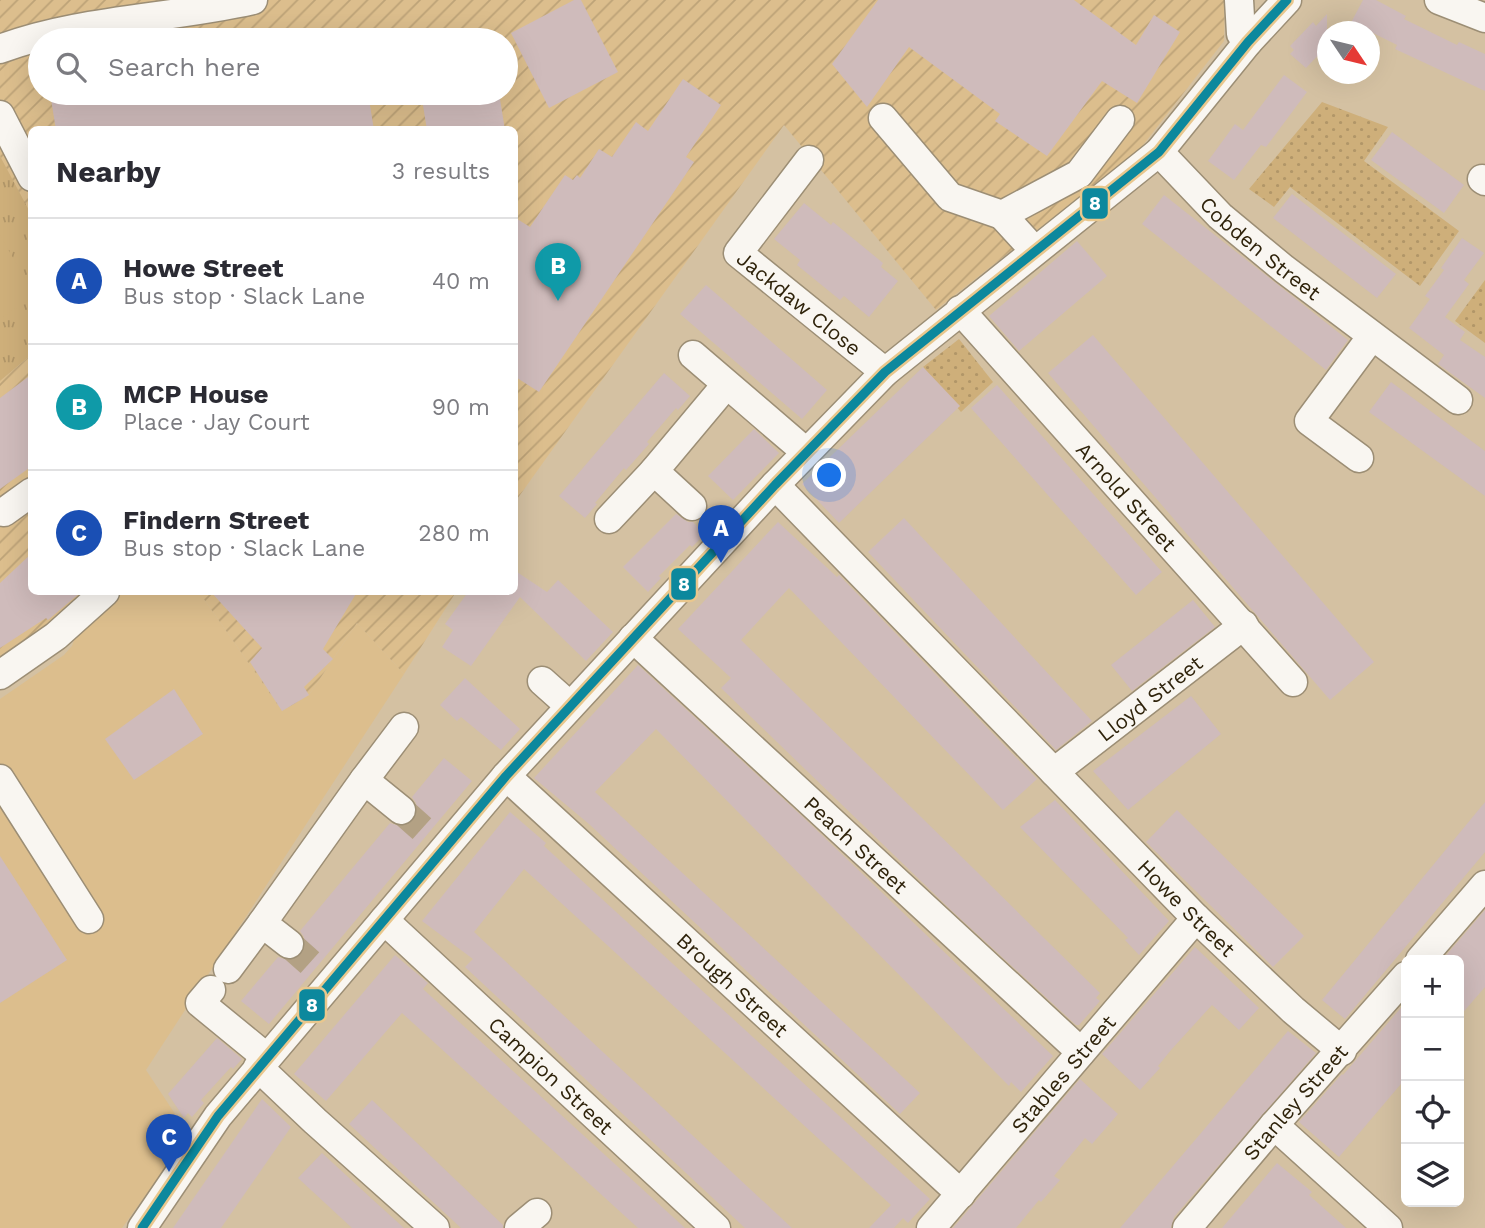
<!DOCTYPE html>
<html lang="en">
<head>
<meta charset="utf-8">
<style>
	body { margin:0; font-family:"Work Sans",sans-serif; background:#f2f2f3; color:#2b2b33 }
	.controls { position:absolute; right:21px; bottom:21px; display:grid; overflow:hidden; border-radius:10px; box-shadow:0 7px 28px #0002 }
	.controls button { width:63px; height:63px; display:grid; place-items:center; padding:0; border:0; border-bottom:2px solid #e1e1e2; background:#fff; color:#2b2b33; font:35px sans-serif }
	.compass { position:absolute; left:1317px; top:21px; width:63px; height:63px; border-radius:50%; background:#fff; box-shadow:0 7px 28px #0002; rotate:125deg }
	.you { position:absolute; left:830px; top:476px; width:24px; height:24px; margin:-18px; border:5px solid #fff; border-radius:50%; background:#1a73e8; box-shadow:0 0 0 10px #1a73e833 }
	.badge { display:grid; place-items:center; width:46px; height:46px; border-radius:50%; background:#695a40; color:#fff; font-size:23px; font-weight:700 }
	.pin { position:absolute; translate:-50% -58px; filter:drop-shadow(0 2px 4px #0008) }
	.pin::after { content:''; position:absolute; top:37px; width:24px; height:21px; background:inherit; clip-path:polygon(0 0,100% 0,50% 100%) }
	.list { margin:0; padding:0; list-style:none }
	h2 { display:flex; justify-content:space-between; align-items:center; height:91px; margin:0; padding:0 28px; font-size:30px }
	h2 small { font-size:23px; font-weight:400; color:#7c7c81 }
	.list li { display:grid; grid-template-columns:46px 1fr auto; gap:21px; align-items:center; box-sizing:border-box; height:126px; padding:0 28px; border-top:2px solid #e1e1e2 }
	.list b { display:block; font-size:26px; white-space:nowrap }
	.list p { margin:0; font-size:23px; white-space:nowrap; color:#7c7c81 }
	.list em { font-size:23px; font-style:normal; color:#7c7c81 }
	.icon { flex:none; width:38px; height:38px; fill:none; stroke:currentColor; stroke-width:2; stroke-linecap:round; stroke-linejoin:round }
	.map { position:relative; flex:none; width:1485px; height:1228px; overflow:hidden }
	.search { position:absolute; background:#fff; box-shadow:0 7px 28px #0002; left:28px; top:28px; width:490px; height:77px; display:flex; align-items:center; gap:18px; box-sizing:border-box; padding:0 24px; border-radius:38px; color:#7c7c81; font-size:26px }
	.panel { position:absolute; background:#fff; box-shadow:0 7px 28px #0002; left:28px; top:126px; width:490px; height:469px; border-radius:10px }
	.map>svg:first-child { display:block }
	.built { fill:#dcbe8d }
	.industrial { fill:url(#industrial-furrows); fill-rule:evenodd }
	.grass { fill:url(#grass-dots) }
	.park { fill:url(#park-tufts) }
	.garden { fill:#ceaf7a }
	.building { fill:#cfbbbb }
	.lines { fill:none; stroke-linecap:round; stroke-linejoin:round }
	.minor-tunnel { stroke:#b3a184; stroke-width:28; stroke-dasharray:28 14; stroke-linecap:butt }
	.minor-casing { stroke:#9c8e75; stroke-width:31 }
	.minor { stroke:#f9f6f1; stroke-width:28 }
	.bus-1-casing { stroke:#e9c78d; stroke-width:14 }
	.bus-1 { stroke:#0c889d; stroke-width:9 }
	.labels { text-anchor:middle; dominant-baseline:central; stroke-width:5; stroke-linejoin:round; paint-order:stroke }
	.street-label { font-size:21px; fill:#2f230b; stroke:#e9c78d }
	.line-badge { stroke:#e9c78d; stroke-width:2.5 }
	.badge-label { font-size:19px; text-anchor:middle; font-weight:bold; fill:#fff }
</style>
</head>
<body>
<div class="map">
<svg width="1485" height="1228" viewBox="0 0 1485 1228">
	<defs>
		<pattern id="industrial-furrows" width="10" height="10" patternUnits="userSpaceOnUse" patternTransform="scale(1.75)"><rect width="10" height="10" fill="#dcbe8d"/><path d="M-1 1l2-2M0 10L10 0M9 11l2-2" fill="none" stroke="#bda378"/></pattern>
		<pattern id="grass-dots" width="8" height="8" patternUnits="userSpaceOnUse" patternTransform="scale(1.75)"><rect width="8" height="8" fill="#ceaf7a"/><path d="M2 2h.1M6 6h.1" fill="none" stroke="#b19668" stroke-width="1.8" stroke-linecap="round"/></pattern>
		<pattern id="park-tufts" width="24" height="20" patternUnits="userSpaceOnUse" patternTransform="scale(1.75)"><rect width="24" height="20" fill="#ceaf7a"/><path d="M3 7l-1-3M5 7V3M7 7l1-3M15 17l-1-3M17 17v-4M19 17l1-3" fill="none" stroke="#b19668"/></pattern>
	</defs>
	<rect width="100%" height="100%" fill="#d4c1a2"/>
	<polygon class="built" points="123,592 199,592 282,711 309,695 357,623 404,674 146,1070 189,1135 122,1228 0,1228 0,699 64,655 72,646 75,637"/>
	<g class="industrial">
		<path d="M 0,0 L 1225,0 L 1224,41 L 1140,149 L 936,310 L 784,125 L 515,502 L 514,130 L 32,130 L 31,216 L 0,156 ZM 40,40 L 506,40 L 506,93 L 40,93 Z"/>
		<polygon points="31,355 32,592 91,592 51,630 0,659 0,381"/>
		<polygon points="199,592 456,592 404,674 357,623 309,695 282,711"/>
	</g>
	<g class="grass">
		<polygon points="1322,102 1388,127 1364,161 1459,231 1420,286 1290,187 1274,207 1249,189"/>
		<polygon points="1485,280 1485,343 1455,321"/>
		<polygon points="959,339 993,382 961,412 923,367"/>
	</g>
	<polygon class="park" points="0,156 32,216 31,355 0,381"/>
	<polygon class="garden" points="0,235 32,291 31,298 0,319"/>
	<g class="building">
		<polygon points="574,0 581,0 618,72 549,108 511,33"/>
		<polygon points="878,0 1074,0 1136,45 1154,15 1180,32 1137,103 1102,81 1047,156 995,121 1000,114 909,47 867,107 832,64"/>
		<polygon points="1363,0 1376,0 1406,16 1404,19 1457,45 1459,42 1485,54 1485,91 1395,49 1397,45 1371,32 1346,32"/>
		<polygon points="1327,14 1327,46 1306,68 1290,54 1294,50 1290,46 1313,22 1316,26"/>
		<polygon points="1284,75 1307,92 1266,147 1261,145 1234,180 1208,161 1235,124 1243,130"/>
		<polygon points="683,79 721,105 686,157 694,162 539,392 514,376 514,217 530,227 565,175 573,180 577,175 580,178 599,149 612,157 636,122 648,131"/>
		<polygon points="50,93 368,93 374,130 56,130"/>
		<polygon points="421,93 499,93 505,130 427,130"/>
		<polygon points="1392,132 1464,185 1444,213 1371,160"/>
		<polygon points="1292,194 1396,274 1377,298 1273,218"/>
		<polygon points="1164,195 1348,340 1326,370 1142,224"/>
		<polygon points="804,203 831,225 833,222 883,263 881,267 898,281 869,317 844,296 840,300 797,265 800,260 774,239"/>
		<polygon points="1462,238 1484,253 1464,280 1469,284 1445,317 1465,332 1460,340 1485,357 1485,398 1438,364 1444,355 1409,328 1430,299 1425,296 1444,270 1441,268"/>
		<polygon points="1077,241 1107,276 1019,351 989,316"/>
		<polygon points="706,285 827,390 802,419 680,314"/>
		<polygon points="1093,335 1374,662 1330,700 1048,373"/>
		<polygon points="923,367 960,406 839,523 802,484"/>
		<polygon points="664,373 690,396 678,410 676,408 647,442 649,444 626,470 624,468 595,503 597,504 585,518 559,496"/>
		<polygon points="32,374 32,466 0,489 0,398"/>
		<polygon points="1391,382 1485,451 1485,496 1369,412"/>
		<polygon points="997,385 1162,572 1136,595 971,408"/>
		<polygon points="754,429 779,453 733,500 708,476"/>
		<polygon points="676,514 688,522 693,522 705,534 692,547 690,545 659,576 661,578 648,592 623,567"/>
		<polygon points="904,518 1092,721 1056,750 868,552"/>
		<polygon points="778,522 837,577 839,575 1037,779 1003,810 789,588 741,640 1100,993 1096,998 1100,1001 1079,1025 1076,1025 952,911 721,688 731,678 678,629"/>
		<polygon points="32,553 32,592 81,592 48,620 46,618 0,648 0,583"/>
		<polygon points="514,570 547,592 558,580 613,632 586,661 520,597 471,666 442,647 453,630 445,624 468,592 514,592"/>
		<polygon points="211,592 357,592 323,649 333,659 304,687 309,695 282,711 250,662 262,648"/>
		<polygon points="1193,600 1215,627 1132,691 1111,665"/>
		<polygon points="638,665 805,819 1053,1056 1021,1092 1011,1082 1009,1086 656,729 595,792 920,1093 900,1114 589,824 534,778"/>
		<polygon points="465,678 520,729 501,750 461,717 457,721 440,705"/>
		<polygon points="174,689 203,734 134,780 105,739"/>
		<polygon points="1191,696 1221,734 1128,810 1093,771"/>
		<polygon points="444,758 472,781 269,1024 241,1001 278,957 287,960 296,959 302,955 305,946 304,937 300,931 390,823 399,826 406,826 413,821 417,812 416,803 412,797"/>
		<polygon points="1055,800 1169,921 1139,955 1125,940 1128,938 1020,827"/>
		<polygon points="1485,802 1485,852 1345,1019 1322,1000"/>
		<polygon points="1177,810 1304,936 1273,967 1146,842"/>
		<polygon points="510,812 546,843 544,846 930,1199 908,1223 903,1218 894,1228 869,1228 891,1205 524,869 474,932 792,1228 745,1228 465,967 473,959 422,921"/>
		<polygon points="0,856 67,960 0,1003"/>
		<polygon points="1485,910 1485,987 1459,1017 1459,960 1442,960"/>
		<polygon points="1195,947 1259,1008 1239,1030 1212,1005 1171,1050 1158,1066 1160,1068 1140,1090 1102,1054"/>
		<polygon points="395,955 428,983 423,989 685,1228 638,1228 402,1013 326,1101 294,1074"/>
		<polygon points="1406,1002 1406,1078 1339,1157 1299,1122 1342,1074 1343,1075"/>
		<polygon points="1288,1031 1316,1053 1174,1217 1171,1228 1120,1228"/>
		<polygon points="217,1038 242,1059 233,1069 231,1067 201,1100 204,1103 192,1117 188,1113 184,1118 168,1094"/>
		<polygon points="1080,1079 1118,1114 1092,1144 1085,1138 1054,1176 1060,1180 1041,1202 1039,1200 1016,1228 953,1228"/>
		<polygon points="262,1099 291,1127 221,1228 173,1228"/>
		<polygon points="372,1100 503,1225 503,1228 461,1228 349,1124"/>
		<polygon points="322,1153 372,1199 404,1228 352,1228 298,1178"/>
		<polygon points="1277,1163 1312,1192 1309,1195 1346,1228 1222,1228"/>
	</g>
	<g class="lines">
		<g class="minor-tunnel">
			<polyline points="401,810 428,834"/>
			<polyline points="289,944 316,968"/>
		</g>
		<defs>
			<g id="minor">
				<polyline points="1239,0 1241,34 1248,42"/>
				<polyline points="1439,0 1485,18"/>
				<path d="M 0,49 C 80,19 170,19 253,0"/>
				<polyline points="0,115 32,177"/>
				<polyline points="883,118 950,197 1002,215"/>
				<path id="s1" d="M 1159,152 L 1220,216 L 1284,269 L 1458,400"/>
				<path id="s2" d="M 809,160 L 738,253 L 885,372"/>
				<polyline points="1482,179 1485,181"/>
				<polyline points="1034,250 1002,215 1079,174 1120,120"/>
				<path id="s3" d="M 960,310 L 1293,682"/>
				<polyline points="693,355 806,452"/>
				<polyline points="1359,458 1309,421 1372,336"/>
				<path id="s4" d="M 775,485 L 1196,918 L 1293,1010 L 1342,1051"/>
				<polyline points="692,506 654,471 726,385"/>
				<polyline points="4,512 32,492"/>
				<polyline points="609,519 654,471"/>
				<path id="s5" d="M 633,638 L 1081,1052"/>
				<polyline points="0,675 56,636 105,592"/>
				<polyline points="542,681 570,706"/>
				<path id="s6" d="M 1054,772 L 1244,625"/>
				<path id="s7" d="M 506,776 L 961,1194"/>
				<polyline points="0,779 89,919"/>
				<polyline points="364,780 404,727"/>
				<path id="s8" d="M 384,920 L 716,1228"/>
				<polyline points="289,944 262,923 364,780 401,810"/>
				<polyline points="1420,960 1485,885"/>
				<polyline points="228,969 262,923"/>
				<polyline points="211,990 200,1003 266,1057"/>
				<polyline points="258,1067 315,1121 435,1228"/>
				<polyline points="1274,1125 1388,1228"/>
				<polyline points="142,1228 218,1116 506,776 775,485 885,372 1159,152 1248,42 1287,0"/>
				<polyline points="519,1228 537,1213"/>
				<path id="s9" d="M 931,1228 L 1196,918"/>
				<path id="s10" d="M 1187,1228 L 1274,1125 L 1406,976"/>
			</g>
		</defs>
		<use href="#minor" class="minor-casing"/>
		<use href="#minor" class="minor"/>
		<defs>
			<polyline id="bus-1" points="142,1228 218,1116 506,776 775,485 885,372 1159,152 1248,42 1287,0"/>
		</defs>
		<use href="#bus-1" class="bus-1-casing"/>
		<use href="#bus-1" class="bus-1"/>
	</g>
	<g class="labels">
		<g class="street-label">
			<text stroke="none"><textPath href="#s1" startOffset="140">Cobden Street</textPath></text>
			<text stroke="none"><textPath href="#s2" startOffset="196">Jackdaw Close</textPath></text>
			<text stroke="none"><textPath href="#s3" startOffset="250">Arnold Street</textPath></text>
			<text stroke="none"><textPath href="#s6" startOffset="121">Lloyd Street</textPath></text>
			<text stroke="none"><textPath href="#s5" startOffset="304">Peach Street</textPath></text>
			<text stroke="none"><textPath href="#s4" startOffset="590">Howe Street</textPath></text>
			<text stroke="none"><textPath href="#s7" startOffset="308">Brough Street</textPath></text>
			<text stroke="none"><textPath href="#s9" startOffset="203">Stables Street</textPath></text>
			<text stroke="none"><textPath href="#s8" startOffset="228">Campion Street</textPath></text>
			<text stroke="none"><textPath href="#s10" startOffset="166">Stanley Street</textPath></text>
		</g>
	</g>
	<g class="line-badge">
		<rect x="1081" y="187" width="28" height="33" rx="7" fill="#0c889d"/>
		<rect x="670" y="567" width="27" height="34" rx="7" fill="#0c889d"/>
		<rect x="298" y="988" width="28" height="34" rx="7" fill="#0c889d"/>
	</g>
	<g class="badge-label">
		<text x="1095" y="210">8</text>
		<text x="684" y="591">8</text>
		<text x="312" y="1012">8</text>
	</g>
</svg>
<div class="controls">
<button>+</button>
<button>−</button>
<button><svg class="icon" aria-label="locate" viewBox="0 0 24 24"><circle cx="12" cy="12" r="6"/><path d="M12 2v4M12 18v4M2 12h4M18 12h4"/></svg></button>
<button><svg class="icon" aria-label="layers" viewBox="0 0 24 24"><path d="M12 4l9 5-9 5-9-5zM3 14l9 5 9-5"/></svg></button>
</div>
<svg class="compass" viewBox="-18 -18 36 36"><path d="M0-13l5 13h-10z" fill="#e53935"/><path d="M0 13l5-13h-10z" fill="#7c7c81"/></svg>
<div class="you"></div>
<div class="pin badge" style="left:721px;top:563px;background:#1a4fb4">A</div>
<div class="pin badge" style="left:558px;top:301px;background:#0f9aa8">B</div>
<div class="pin badge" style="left:169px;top:1172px;background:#1a4fb4">C</div>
<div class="search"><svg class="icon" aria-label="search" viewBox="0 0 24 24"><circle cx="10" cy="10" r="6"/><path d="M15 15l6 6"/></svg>Search here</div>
<section class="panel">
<h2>Nearby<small>3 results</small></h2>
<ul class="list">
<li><span class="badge" style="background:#1a4fb4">A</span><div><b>Howe Street</b><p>Bus stop · Slack Lane</p></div><em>40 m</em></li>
<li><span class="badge" style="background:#0f9aa8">B</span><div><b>MCP House</b><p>Place · Jay Court</p></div><em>90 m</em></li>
<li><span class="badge" style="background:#1a4fb4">C</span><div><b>Findern Street</b><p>Bus stop · Slack Lane</p></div><em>280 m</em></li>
</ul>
</section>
</div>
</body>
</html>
